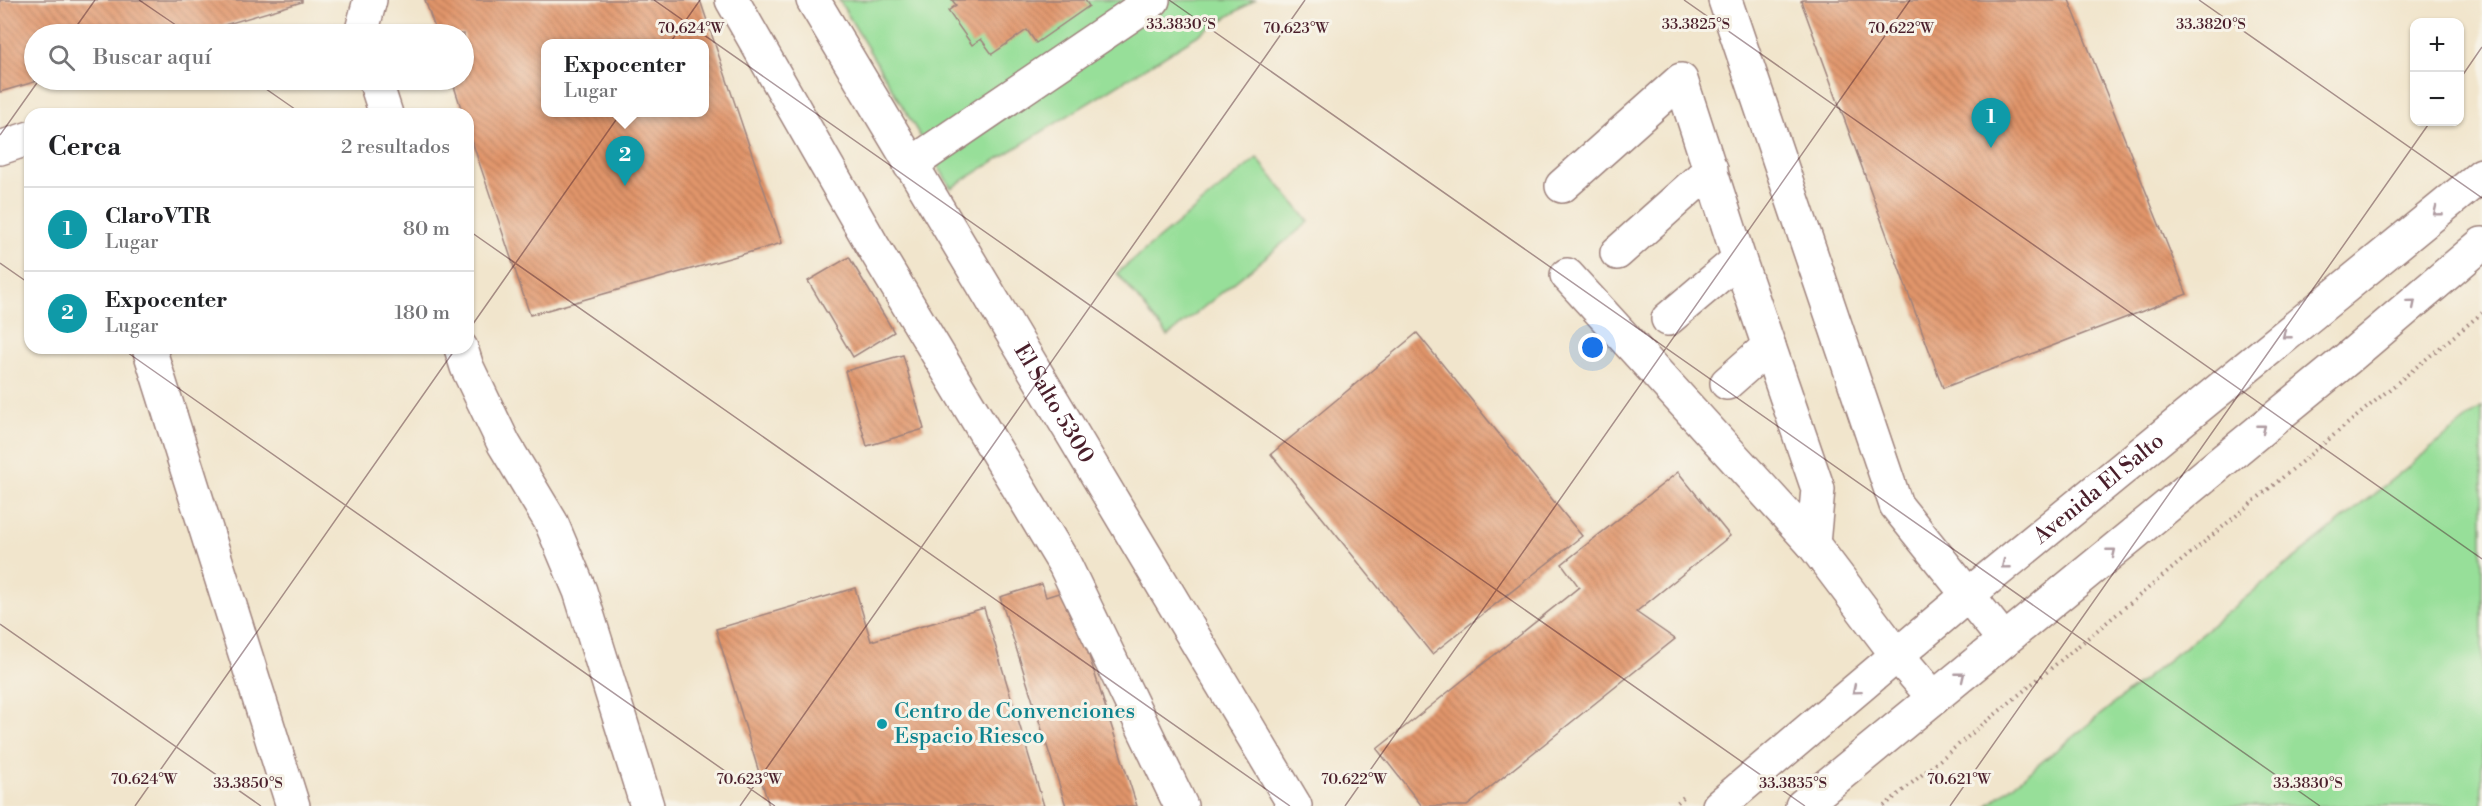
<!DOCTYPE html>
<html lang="es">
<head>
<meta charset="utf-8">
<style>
	body { margin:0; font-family:"Libre Bodoni",serif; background:#f6f6f6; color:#202124 }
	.controls { position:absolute; right:18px; top:18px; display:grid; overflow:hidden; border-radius:12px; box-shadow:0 2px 4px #0004 }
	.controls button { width:54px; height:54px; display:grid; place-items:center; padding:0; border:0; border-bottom:2px solid #e0e0e0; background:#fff; color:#202124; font:30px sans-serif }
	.you { position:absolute; left:1593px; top:348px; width:21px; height:21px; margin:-15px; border:4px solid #fff; border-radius:50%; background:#1a73e8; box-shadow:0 0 0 9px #1a73e833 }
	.badge { display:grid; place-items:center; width:39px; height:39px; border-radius:50%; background:#1f6fb2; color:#fff; font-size:20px; font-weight:700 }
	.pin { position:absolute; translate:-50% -50px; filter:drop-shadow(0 2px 3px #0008) }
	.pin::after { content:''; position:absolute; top:32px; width:21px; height:18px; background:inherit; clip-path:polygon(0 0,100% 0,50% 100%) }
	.popup { position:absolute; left:541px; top:39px; width:168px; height:78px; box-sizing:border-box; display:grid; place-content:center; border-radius:12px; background:#fff; filter:drop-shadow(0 2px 4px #0005); font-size:20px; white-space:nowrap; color:#757577 }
	.popup b { font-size:22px; color:#202124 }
	.popup::after { content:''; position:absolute; left:50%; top:100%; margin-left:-12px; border:12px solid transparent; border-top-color:#fff }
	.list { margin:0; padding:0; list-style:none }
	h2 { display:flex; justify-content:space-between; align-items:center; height:78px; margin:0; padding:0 24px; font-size:26px }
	h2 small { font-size:20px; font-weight:400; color:#757577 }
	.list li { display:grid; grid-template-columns:39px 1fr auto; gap:18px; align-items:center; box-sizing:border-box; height:84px; padding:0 24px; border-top:2px solid #e0e0e0 }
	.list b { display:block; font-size:22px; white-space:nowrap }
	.list p { margin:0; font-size:20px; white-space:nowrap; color:#757577 }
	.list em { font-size:20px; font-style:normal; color:#757577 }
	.icon { flex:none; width:33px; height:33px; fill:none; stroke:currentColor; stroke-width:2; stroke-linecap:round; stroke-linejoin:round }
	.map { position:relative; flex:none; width:2482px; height:806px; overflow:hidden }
	.search { position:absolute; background:#fff; box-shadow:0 2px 4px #0004; left:24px; top:24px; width:450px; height:66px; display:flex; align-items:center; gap:15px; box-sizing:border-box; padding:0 21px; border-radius:33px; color:#757577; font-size:22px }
	.panel { position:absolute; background:#fff; box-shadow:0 2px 4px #0004; left:24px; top:108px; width:450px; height:246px; border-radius:18px }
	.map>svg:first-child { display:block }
	.green { fill:#97df99; stroke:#707f62; stroke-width:1.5 }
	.building { fill:url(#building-back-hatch); fill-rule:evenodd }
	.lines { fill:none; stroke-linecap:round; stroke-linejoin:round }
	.minor-casing { stroke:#9e827c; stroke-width:36 }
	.major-casing { stroke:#9e827c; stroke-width:36 }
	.path { stroke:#9e827c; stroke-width:4; stroke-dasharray:1.5 4.5; stroke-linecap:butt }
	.minor { stroke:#fff; stroke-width:33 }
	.major { stroke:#fff; stroke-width:33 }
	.oneway { stroke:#ae9aa0 }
	.ticks { fill:none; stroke:#4a1f2b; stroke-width:1.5; stroke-opacity:0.45 }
	.culture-dot { fill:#0f9aa8; stroke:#f7f3e8; stroke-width:2 }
	.labels { text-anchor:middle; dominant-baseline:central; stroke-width:6; stroke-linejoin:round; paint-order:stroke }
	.street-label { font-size:22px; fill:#4a1f2b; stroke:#f7f3e8 }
	.culture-label { font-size:22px; fill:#0d838f; stroke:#f7f3e8; text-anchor:start }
	.ticks-label { font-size:15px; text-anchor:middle; fill:#4a1f2b; stroke:#f7f3e8; stroke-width:6; stroke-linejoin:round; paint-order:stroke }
</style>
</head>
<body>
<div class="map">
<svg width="2482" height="806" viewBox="0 0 2482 806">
	<defs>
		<pattern id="building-back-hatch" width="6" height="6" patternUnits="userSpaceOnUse" patternTransform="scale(1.5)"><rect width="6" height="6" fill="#e1956a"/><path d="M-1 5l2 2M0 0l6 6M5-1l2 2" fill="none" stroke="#b87957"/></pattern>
	</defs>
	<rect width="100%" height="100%" fill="#f7f3e8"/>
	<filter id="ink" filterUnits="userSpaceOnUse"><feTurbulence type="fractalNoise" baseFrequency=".0167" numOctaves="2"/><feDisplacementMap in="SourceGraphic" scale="12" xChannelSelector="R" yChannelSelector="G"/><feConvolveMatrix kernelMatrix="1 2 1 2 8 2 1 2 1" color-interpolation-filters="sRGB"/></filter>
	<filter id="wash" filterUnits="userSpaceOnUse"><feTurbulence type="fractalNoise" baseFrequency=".008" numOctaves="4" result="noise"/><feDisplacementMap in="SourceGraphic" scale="24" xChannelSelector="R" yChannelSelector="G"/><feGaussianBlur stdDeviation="1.35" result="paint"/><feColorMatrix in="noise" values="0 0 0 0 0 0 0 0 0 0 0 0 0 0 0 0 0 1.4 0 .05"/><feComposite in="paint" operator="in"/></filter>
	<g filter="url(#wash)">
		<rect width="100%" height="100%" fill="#f1e5cc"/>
		<g class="green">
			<polygon points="839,0 1255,0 951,188"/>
			<polygon points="1257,158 1309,222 1168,336 1117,273"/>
			<polygon points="2482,407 2482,806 1987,806"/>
		</g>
		<g id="blocks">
			<g class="building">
				<polygon points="0,0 302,0 302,2 194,34 34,34 34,80 41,80 0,92"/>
				<path d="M 425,0 L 700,0 L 782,243 L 530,315 L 468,129 L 468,114 L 463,114 L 452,80 L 464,80 L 464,34 L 437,34 ZM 546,44 L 704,44 L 704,112 L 546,112 Z"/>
				<polygon points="952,0 1085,0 1089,6 1036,43 1027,30 992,54 981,39 972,45 948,11 956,5"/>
				<polygon points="1803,0 2069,0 2187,294 1943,388 1801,1"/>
				<polygon points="849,257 894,332 853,357 808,281"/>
				<polygon points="1417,333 1582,536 1432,654 1271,454"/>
				<polygon points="903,355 924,429 867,446 845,371"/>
				<polygon points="1678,472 1730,536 1636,612 1675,639 1467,806 1422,806 1377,749 1579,587 1562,564"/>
				<polygon points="1042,584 1046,597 1068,590 1137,806 1066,806 1000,597"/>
				<polygon points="855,588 871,641 984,608 1044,806 769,806 716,629"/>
			</g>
		</g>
	</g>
	<g filter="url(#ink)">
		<use href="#blocks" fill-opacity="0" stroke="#9e827c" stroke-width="1.5"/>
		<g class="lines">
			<defs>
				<g id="minor">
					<polyline points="732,0 871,243 1065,565 1181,806"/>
					<path id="s1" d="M 813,0 L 1295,806"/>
					<polyline points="1725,0 1896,505 2004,640"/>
					<polyline points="361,34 370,0"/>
					<polyline points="375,80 386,114"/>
					<polyline points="0,148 30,138"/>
					<polyline points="910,165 1153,0"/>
					<polyline points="1562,186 1681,80 1739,259 1818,489 1813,544"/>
					<polyline points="1617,253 1711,169"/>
					<polyline points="1567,275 1813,544 1897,655 1934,698"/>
					<polyline points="1668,319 1739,259"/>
					<polyline points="149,348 293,806"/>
					<polyline points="461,348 467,367 504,444 551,522 580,591 647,806"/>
					<polyline points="1727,383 1769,346"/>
				</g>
				<g id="major">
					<path id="s2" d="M 1719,806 L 1968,595 L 2482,175"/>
					<polyline points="1802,806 2347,359 2482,244"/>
				</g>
			</defs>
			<use href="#minor" class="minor-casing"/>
			<use href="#major" class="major-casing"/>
			<g class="path">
				<polyline points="1673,806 1686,795"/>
				<polyline points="1884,806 2482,313"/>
			</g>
			<use href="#minor" class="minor"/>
			<use href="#major" class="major"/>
		</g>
		<defs><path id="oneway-chevron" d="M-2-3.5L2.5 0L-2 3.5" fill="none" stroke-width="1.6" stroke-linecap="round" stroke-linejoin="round" transform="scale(1.5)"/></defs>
		<g class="oneway">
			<use href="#oneway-chevron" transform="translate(2437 212) rotate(141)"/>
			<use href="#oneway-chevron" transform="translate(2412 303) rotate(-40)"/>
			<use href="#oneway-chevron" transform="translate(2286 335) rotate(141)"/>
			<use href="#oneway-chevron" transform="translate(2262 428) rotate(-39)"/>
			<use href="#oneway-chevron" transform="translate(2112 552) rotate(-39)"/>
			<use href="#oneway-chevron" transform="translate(2005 565) rotate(141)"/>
			<use href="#oneway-chevron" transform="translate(1961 676) rotate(-39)"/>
			<use href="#oneway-chevron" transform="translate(1856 690) rotate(140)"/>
		</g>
	</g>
	<path class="ticks" d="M 139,0 L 189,34M 654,0 L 1805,806M 1169,0 L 2320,806M 1684,0 L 2482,559M 2199,0 L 2482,198M 71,34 L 95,0M 2460,79 L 2482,47M 253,80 L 302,114M 0,135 L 39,80M 468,230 L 1290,806M 0,263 L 30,284M 468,331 L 700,0M 121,348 L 775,806M 0,624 L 261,806M 135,806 L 456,348M 740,806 L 1305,0M 1345,806 L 1910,0M 1950,806 L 2430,122"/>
	<circle class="culture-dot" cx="882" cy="724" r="6"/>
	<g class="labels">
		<g class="street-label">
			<text stroke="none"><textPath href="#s1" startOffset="470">El Salto 5300</textPath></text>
			<text stroke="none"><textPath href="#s2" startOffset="495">Avenida El Salto</textPath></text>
		</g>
		<g class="culture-label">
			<text x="894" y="711">Centro de Convenciones<tspan x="894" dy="25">Espacio Riesco</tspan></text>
		</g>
	</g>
	<g class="ticks-label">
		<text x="1181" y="29">33.3830°S</text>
		<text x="1696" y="29">33.3825°S</text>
		<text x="2211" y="29">33.3820°S</text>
		<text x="691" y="33">70.624°W</text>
		<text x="1296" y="33">70.623°W</text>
		<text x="1901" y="33">70.622°W</text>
		<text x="144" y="784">70.624°W</text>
		<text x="749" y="784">70.623°W</text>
		<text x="1354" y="784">70.622°W</text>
		<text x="1959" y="784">70.621°W</text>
		<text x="248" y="788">33.3850°S</text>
		<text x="1793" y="788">33.3835°S</text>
		<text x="2308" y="788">33.3830°S</text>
	</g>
</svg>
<div class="controls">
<button>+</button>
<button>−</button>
</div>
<div class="you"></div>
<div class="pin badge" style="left:1991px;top:148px;background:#0f9aa8">1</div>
<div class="pin badge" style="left:625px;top:186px;background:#0f9aa8">2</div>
<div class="popup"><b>Expocenter</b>Lugar</div>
<div class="search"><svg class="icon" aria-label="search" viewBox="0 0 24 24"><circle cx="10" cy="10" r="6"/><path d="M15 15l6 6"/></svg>Buscar aquí</div>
<section class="panel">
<h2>Cerca<small>2 resultados</small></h2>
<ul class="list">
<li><span class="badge" style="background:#0f9aa8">1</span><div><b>ClaroVTR</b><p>Lugar</p></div><em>80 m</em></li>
<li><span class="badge" style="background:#0f9aa8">2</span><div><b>Expocenter</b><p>Lugar</p></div><em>180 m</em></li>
</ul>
</section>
</div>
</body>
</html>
